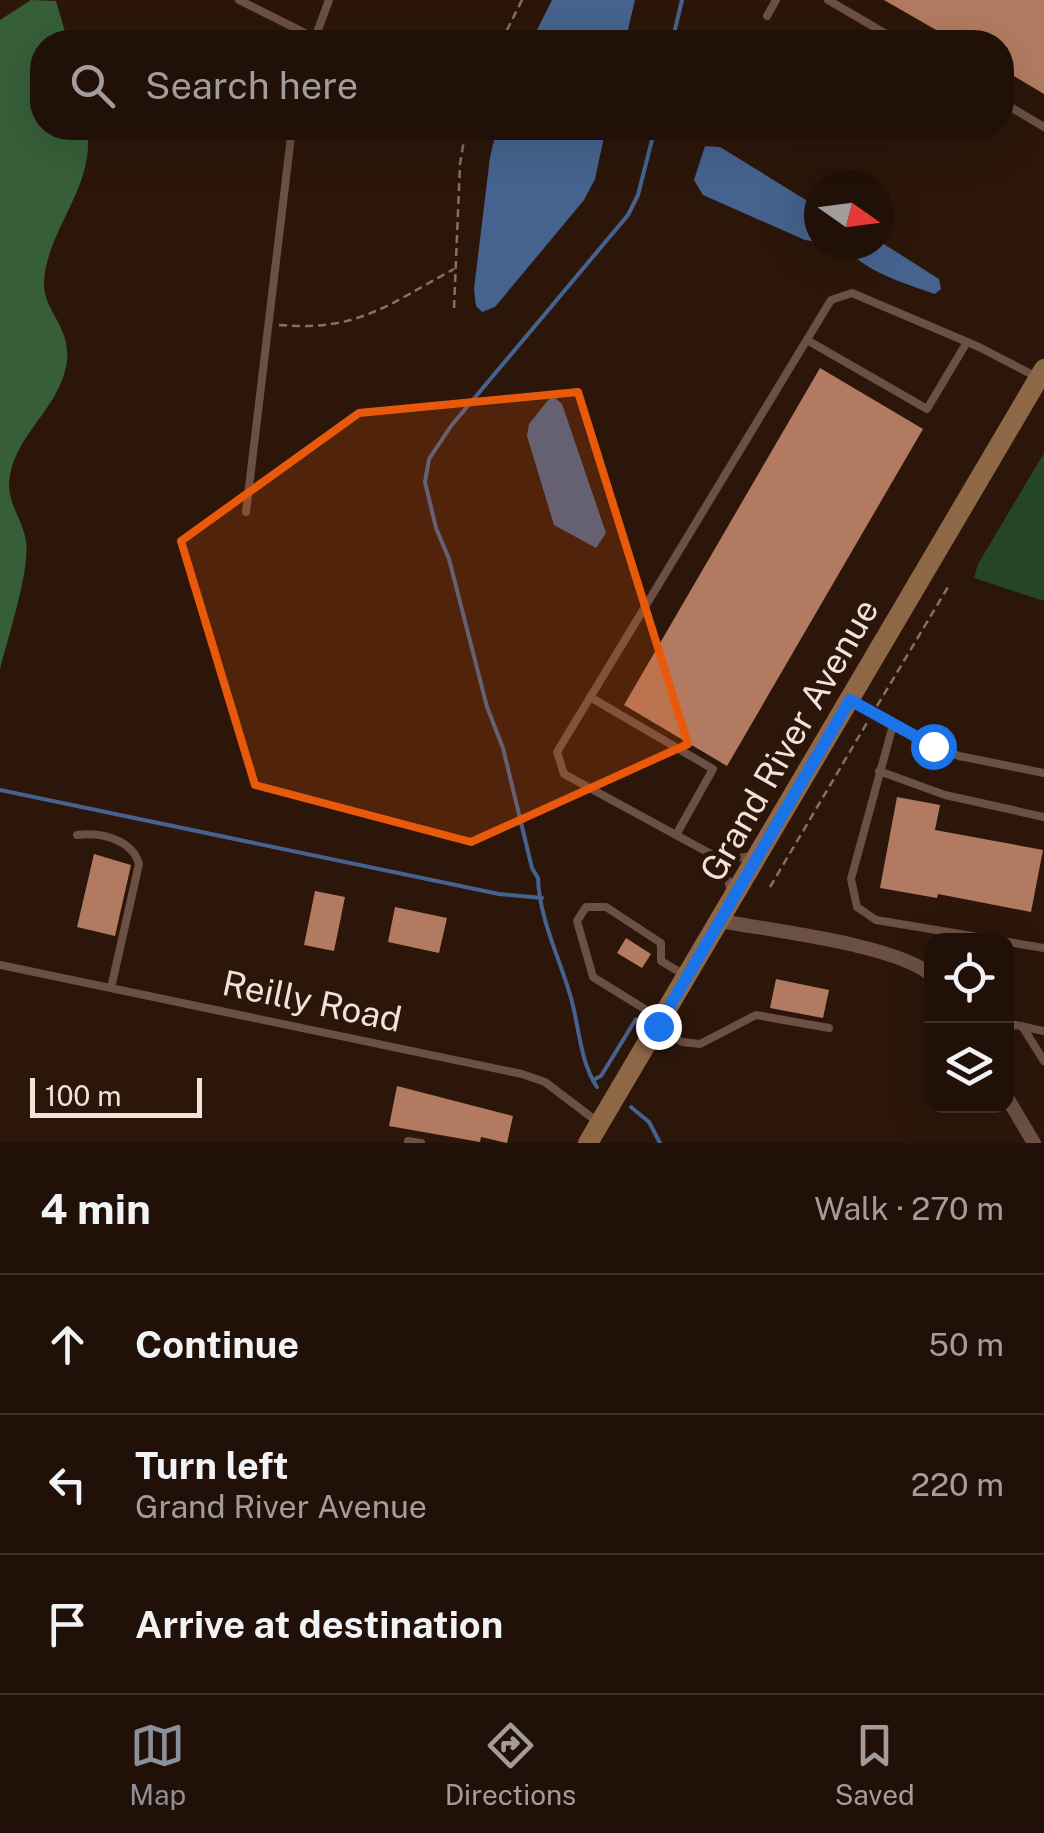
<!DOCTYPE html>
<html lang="en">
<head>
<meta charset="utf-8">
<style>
	body { margin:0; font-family:"Public Sans",sans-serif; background:#291912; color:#f1f3f6 }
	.controls { position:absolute; right:30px; bottom:30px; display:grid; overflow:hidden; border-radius:20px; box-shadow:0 10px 40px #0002 }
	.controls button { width:90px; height:90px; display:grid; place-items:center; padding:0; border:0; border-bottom:2px solid #3e3029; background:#211008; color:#f1f3f6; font:50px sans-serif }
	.compass { position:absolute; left:804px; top:170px; width:90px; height:90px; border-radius:50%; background:#211008; box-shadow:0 10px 40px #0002; rotate:104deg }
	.scale { position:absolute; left:30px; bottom:25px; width:172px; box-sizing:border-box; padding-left:10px; border:5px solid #f2e2da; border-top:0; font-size:28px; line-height:35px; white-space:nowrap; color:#f2e2da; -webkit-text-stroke:8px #2c160a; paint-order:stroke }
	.stop { position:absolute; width:30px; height:30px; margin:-22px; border:8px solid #1a73e8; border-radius:50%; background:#fff }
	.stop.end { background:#1a73e8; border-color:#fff; box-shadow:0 2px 10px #0008 }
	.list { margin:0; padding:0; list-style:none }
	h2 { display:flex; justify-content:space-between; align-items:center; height:130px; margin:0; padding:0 40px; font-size:42px }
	h2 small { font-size:32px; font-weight:400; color:#a29d9c }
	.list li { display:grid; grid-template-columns:65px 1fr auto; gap:30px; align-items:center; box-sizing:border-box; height:140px; padding:0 40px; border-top:2px solid #3e3029 }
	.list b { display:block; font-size:38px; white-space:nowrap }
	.list p { margin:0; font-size:32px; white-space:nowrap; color:#a29d9c }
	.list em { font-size:32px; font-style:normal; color:#a29d9c }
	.icon { flex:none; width:55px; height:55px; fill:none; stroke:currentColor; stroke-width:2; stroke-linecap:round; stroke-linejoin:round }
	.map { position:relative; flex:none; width:1044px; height:1143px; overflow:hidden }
	.search { position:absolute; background:#211008; box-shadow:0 10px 40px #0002; left:30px; right:30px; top:30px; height:110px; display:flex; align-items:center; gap:25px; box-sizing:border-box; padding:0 35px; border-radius:40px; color:#a29d9c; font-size:38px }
	.sheet { height:550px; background:#211008 }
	nav { display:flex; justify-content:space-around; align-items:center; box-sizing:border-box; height:140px; border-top:2px solid #3e3029; background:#211008; font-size:28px; color:#a29d9c }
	nav a { display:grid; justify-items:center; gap:5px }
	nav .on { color:#8c9099 }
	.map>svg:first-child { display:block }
	.green { fill:#254527 }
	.forest { fill:#365f38 }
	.water { fill:#45638e }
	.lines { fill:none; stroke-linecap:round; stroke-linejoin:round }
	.stream { stroke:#45638e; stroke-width:4 }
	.building { fill:#b27b61 }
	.path { stroke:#847066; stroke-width:2.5; stroke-dasharray:8 5; stroke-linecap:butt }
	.service { stroke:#6b5043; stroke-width:8 }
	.minor { stroke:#6b5043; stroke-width:14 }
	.secondary { stroke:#8e6746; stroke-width:20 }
	.route { stroke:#1a73e8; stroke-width:12 }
	.marked { fill:#e8590c; fill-opacity:0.2; stroke:#e8590c; stroke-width:8; stroke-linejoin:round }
	.labels { text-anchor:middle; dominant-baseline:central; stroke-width:10; stroke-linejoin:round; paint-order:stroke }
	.street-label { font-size:35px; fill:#f2e2da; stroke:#2c160a }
</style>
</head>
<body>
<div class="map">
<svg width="1044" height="1143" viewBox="0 0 1044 1143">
	<rect width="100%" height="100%" fill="#2c160a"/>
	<polygon class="green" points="1044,453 1044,601 974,578 978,564"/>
	<path class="forest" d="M 31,0 L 56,1 L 68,42 L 42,42 L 42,128 L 87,128 C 96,186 48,227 44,281 C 42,312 74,327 66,367 C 57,409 18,433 10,475 C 5,501 22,517 26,541 C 30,571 8,637 0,669 L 0,20 Z"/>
	<g class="water">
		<polygon points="552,0 635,0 625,42 531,42"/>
		<polygon points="497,128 606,128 595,179 584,200 495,307 482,312 476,306 474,289 490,157"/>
		<polygon points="705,146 720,147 819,208 819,242 805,240 703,195 694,180"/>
		<path d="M 879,241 L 939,279 L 941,289 L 935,294 C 906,284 876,275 852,255 L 857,245 L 879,245 Z"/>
		<polygon points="552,395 562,404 606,533 596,548 554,525 527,436 529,424"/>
	</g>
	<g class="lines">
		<g class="stream">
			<polyline points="672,42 682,0"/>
			<polyline points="0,790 499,894 542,898"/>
			<polyline points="593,1080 601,1076 636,1019"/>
			<path d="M 597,1087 C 580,1062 579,1026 571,998 C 560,959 539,918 538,878 L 532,868 L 503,748 L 487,707 L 449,559 L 436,528 L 425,482 L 429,459 L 451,426 L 628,215 L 638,195 L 655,128"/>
			<polyline points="631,1107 649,1122 660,1143"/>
		</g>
	</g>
	<g class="building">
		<polygon points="884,0 1044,0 1044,94 1002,69 1002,42 957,42"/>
		<polygon points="820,368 923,429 727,766 624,705"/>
		<polygon points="897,797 940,805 935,830 1043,850 1031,912 938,894 937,898 880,888"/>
		<polygon points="94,854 131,865 115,936 77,927"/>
		<polygon points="315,891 345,897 334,951 304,945"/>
		<polygon points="395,907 447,918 439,953 388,942"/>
		<polygon points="626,938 651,954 642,968 617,953"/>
		<polygon points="776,979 829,990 823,1018 770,1008"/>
		<polygon points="397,1086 513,1116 507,1143 481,1137 480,1142 389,1126"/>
	</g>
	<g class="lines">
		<g class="path">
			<polyline points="501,42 522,0"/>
			<polyline points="454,308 460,164 466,128"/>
			<path d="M 279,325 C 358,332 389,304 454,269"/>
			<polyline points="877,706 948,587"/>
			<polyline points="770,887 868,721"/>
		</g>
		<g class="service">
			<polyline points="239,0 315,38"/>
			<polyline points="828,0 900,42"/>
			<polyline points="767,16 776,0"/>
			<polyline points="315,38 329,0"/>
			<polyline points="1002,102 1044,127"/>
			<polyline points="807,340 927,409 967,342"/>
			<polyline points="246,512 292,128"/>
			<polyline points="590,697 713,769 676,835"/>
			<polyline points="850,700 933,746 959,756 1044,773"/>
			<polyline points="893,725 851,879 857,907 876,920 1044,948"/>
			<polyline points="879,771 945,795 1044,817"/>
			<path d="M 77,835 C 100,832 132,839 139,864 L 111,988"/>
			<polyline points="753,856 722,860 564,774 557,752 831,300 852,293 979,347 1035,376"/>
			<polyline points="722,860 732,894"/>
			<polyline points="0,965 522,1074 545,1082 599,1123"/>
			<polyline points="659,1018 593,977 577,921 586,907 606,907 661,943 661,961 683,974"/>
			<polyline points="657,1026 682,1042 700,1044 756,1015 829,1028"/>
			<polyline points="1022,1026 1044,1061"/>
			<polyline points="1006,1027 1015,1025 1044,1031"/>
			<polyline points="408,1141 421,1143"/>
		</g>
		<g class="minor">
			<path d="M 720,921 C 768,930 900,945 932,976"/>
			<polyline points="1006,1096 1034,1143"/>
		</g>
		<polyline class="secondary" points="588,1143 1044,369"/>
	</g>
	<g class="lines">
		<polyline class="route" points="658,1026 850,700 933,746"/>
	</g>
	<path class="marked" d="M 578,392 L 688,744 L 471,842 L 255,785 L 181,541 L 359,413 Z"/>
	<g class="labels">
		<g class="street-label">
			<text transform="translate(789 740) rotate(-60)">Grand River Avenue</text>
			<text transform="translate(312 1001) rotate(12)">Reilly Road</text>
		</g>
	</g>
</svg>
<div class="controls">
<button><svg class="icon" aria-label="locate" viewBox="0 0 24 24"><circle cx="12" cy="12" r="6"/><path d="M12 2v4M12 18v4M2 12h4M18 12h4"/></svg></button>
<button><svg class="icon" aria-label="layers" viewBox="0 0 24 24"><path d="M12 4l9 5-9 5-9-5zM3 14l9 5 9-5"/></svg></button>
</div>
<svg class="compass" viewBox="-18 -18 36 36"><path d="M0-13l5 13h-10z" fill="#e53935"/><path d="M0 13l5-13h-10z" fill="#a29d9c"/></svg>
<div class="scale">100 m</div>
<div class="stop" style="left:933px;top:746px"></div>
<div class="stop end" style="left:658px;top:1026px"></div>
<div class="search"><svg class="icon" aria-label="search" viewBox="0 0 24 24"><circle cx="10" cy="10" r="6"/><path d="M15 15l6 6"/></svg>Search here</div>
</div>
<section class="sheet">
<h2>4 min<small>Walk · 270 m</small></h2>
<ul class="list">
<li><svg class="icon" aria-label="ahead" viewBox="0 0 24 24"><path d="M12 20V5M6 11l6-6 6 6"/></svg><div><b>Continue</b></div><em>50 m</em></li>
<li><svg class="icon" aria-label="left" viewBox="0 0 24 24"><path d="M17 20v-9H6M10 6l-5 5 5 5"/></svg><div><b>Turn left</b><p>Grand River Avenue</p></div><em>220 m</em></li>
<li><svg class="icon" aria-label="arrive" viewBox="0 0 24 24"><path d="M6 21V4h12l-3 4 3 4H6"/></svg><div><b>Arrive at destination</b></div></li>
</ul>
</section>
<nav>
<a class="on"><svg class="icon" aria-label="map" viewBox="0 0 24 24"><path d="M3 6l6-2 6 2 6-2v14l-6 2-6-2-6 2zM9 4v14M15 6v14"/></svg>Map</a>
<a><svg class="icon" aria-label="directions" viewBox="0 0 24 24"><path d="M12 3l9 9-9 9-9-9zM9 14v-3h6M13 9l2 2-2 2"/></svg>Directions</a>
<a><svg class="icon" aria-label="saved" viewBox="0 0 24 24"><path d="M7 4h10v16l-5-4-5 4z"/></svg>Saved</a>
</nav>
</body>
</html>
